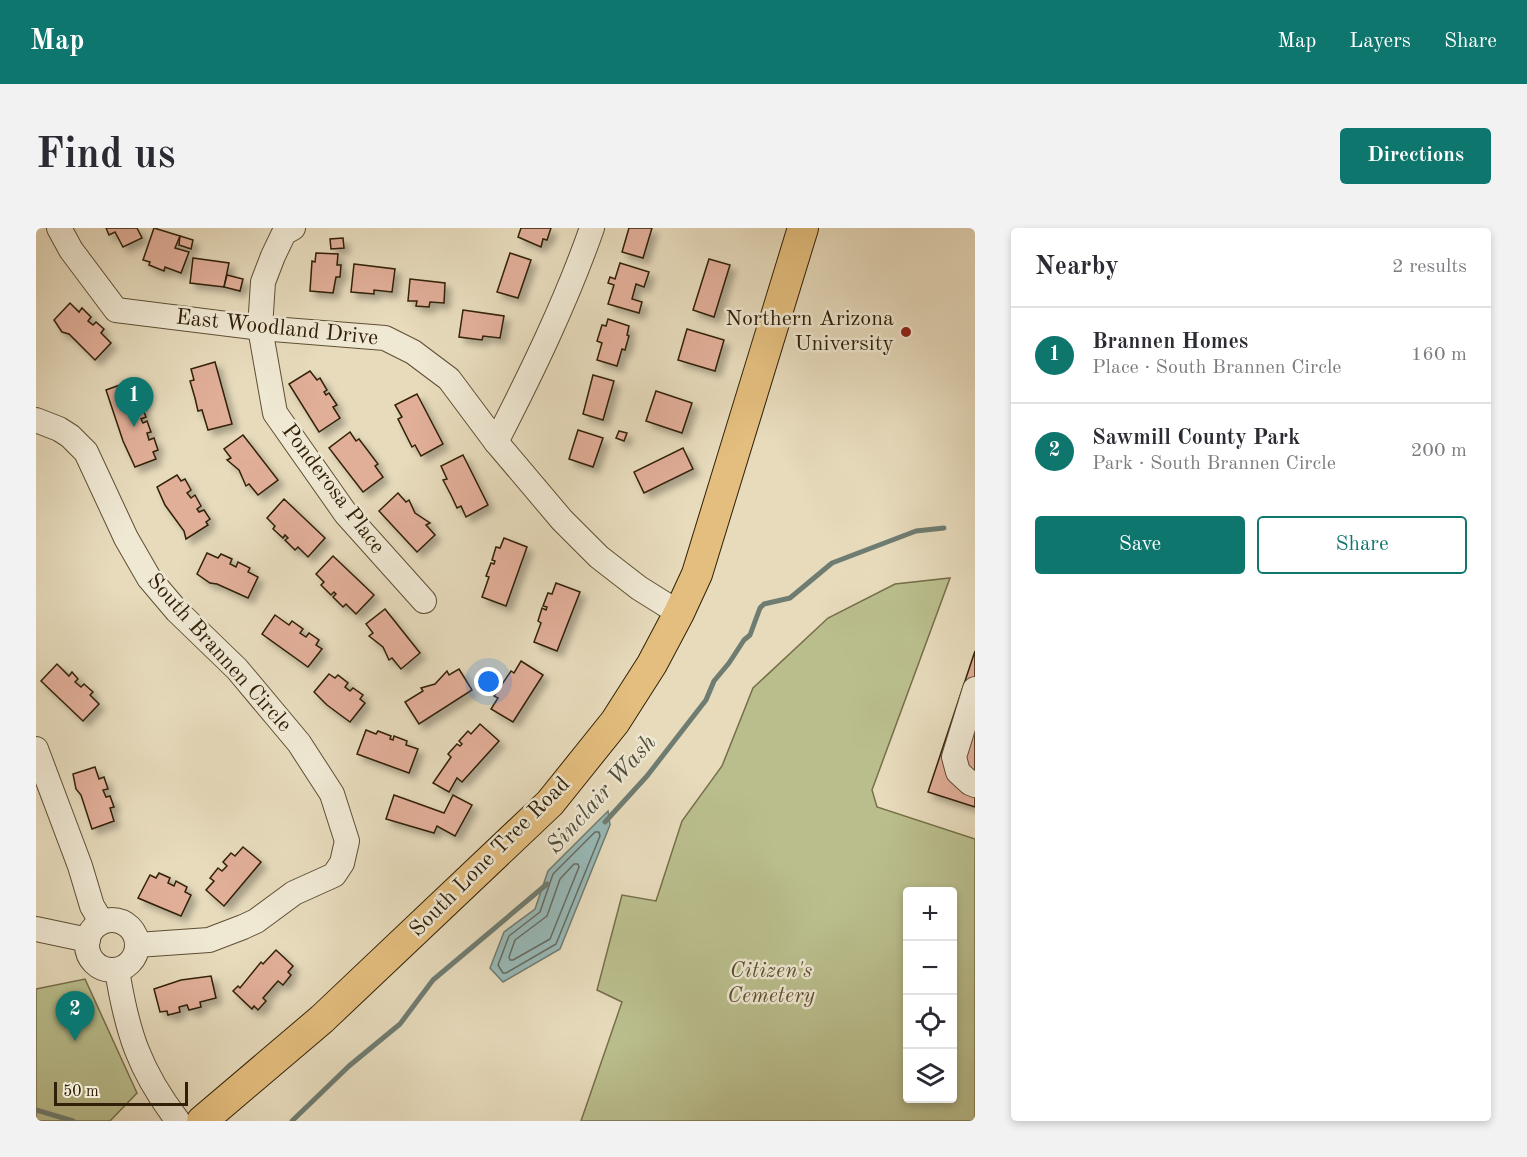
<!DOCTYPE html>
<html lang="en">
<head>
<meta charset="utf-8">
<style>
	body { margin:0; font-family:"Old Standard TT",serif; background:#f2f2f3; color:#2b2b33 }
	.controls { position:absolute; right:18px; bottom:18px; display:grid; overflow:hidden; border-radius:6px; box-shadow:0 3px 9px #0003 }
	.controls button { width:54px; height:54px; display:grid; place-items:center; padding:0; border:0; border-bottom:2px solid #e1e1e2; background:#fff; color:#2b2b33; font:30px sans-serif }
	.scale { position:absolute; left:18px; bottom:15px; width:134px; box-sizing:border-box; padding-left:6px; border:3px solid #312007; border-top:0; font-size:16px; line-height:21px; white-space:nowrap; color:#312007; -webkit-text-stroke:4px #efe8d3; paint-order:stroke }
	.you { position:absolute; left:453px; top:454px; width:21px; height:21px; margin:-15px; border:4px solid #fff; border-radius:50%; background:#1a73e8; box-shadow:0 0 0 9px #1a73e833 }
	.badge { display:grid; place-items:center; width:39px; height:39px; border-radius:50%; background:#0f766e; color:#fff; font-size:20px; font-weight:700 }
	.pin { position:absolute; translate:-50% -50px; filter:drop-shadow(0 2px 3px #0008) }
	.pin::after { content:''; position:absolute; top:32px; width:21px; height:18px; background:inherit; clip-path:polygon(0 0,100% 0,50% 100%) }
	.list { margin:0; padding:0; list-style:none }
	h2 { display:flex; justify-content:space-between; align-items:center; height:78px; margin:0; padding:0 24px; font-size:26px }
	h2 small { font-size:20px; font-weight:400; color:#7c7c81 }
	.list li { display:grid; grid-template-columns:39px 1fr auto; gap:18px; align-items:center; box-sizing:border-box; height:96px; padding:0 24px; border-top:2px solid #e1e1e2 }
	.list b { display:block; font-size:22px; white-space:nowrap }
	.list p { margin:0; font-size:20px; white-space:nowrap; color:#7c7c81 }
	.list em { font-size:20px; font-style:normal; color:#7c7c81 }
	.actions { display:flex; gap:12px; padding:18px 24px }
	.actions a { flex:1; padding:14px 0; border:2px solid #0f766e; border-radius:6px; text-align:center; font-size:21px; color:#0f766e }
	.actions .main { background:#0f766e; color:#fff }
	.icon { flex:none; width:33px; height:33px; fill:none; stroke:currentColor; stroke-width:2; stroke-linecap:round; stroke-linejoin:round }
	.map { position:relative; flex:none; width:939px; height:893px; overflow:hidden; border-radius:6px }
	header { display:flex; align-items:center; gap:36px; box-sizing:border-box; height:84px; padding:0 30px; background:#0f766e; color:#fff }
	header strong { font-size:28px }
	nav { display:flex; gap:33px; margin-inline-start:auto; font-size:21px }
	.intro { display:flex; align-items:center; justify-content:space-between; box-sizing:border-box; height:144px; padding:0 36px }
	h1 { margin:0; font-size:42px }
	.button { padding:15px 27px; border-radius:6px; background:#0f766e; color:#fff; font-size:21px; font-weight:700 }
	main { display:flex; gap:36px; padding:0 36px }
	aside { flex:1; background:#fff; border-radius:6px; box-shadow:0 3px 9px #0003 }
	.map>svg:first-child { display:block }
	.green { fill:#babe8d; stroke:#766f4a; stroke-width:1.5; fill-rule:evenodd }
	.water { fill:#98b9b8; stroke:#6f7c71; stroke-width:1.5 }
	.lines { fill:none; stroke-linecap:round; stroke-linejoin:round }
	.shore { stroke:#646c60; stroke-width:1.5 }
	.stream { stroke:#6f7c71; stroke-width:5 }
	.building { fill:#e1ae98; stroke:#312007; stroke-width:1.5; filter:url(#shadow) }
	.minor-casing { stroke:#5e4f34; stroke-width:26 }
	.major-casing { stroke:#312007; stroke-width:32 }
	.minor { stroke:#efe8d3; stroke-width:24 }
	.major { stroke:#e4be7e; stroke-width:30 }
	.poi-dot { fill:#8f2418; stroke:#efe8d3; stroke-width:2 }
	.labels { text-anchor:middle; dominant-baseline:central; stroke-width:5; stroke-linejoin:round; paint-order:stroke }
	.poi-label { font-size:22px; fill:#312007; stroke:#efe8d3; text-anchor:end }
	.street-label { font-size:22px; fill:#312007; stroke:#efe8d3 }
	.park-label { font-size:22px; font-style:italic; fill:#5a4f2f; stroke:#efe8d3 }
	.water-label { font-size:24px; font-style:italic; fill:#504e3c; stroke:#efe8d3 }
</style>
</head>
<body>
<header>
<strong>Map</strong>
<nav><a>Map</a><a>Layers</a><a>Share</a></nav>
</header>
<div class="intro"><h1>Find us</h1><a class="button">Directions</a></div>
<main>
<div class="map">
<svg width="939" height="893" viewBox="0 0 939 893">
	<defs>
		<filter id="shadow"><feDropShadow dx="5.5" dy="5.5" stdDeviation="3" flood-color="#0004"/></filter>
	</defs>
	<rect width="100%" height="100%" fill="#e7dbbc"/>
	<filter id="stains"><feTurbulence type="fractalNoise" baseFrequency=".00333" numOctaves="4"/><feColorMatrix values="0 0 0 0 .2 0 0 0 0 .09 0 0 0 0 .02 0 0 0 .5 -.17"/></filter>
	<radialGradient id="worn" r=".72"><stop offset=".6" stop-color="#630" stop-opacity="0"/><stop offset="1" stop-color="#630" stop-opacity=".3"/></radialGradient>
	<g class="green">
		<path d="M 914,350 L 836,562 L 841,579 L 939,611 L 939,893 L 545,893 L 586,774 L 561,762 L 586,667 L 620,673 L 646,593 L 686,538 L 717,460 L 792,390 L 859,356 ZM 872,664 L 916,664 L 916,870 L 872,870 Z"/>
		<polygon points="49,751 101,865 74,893 0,893 0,761"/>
	</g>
	<polygon class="water" points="572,583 574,597 524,721 467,754 454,740 468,704 499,681 512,643"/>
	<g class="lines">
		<g class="shore">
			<polygon points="559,604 563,604 564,608 520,716 470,745 467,745 462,737 473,708 504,684 517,646"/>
			<polygon points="538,636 542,636 543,639 514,711 477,732 474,732 473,729 479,712 511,688 524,651"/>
		</g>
		<g class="stream">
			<polyline points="569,594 611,548 670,472 678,453 693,435 708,412 714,407 724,380 728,376 754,370 796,335 880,303 908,300"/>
			<polyline points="0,882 37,893"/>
			<polyline points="256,893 313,838 364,796 397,752 511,656"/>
		</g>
	</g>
	<g class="building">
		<polygon points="70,0 101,0 106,10 87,19 79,4 73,7"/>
		<polygon points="118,0 144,8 139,20 153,24 145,45 129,39 128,43 113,37 114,34 107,32"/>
		<polygon points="485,0 515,0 511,12 507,11 505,19 482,9"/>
		<polygon points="593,0 616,0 607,30 586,24"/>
		<polygon points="144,8 157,12 155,21 143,17"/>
		<polygon points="307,10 308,20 295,21 294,11"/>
		<polygon points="280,25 302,26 301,37 305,37 304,49 300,49 297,65 274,63 276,33 279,34"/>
		<polygon points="474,25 495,32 482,70 461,64"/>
		<polygon points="157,30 193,35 188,59 154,55"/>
		<polygon points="673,31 694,37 678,89 657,82"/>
		<polygon points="584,35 613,44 608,59 600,56 596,71 606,74 603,85 572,76 578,57 572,55 574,49 579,51"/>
		<polygon points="318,36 359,41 356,64 338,62 338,66 315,64"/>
		<polygon points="191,47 207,51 204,63 188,59"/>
		<polygon points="374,51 409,55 408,75 394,74 393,79 380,78 381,73 372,73"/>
		<polygon points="34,75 43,84 46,80 55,89 52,93 57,97 60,94 68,101 65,105 75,115 59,132 33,106 26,104 18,92"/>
		<polygon points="427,82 468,88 464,110 447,108 446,112 423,109"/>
		<polygon points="572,91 593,98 591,107 593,108 589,122 586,121 581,138 561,132 566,115 561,113 566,97 570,98"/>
		<polygon points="651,101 688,112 679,143 642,132"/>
		<polygon points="179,134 196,196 172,202 166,182 162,183 159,170 154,153 158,152 155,141"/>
		<polygon points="274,143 281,152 284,150 291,162 288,164 290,167 293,165 301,177 297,179 304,190 283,204 253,156"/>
		<polygon points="557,147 578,153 567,192 547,186"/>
		<polygon points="92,154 94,161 99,160 103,171 98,173 101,179 105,177 110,189 105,191 107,195 111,193 115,204 111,205 113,212 118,210 122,222 117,224 120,231 99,239 87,213 70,162"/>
		<polygon points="620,163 656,175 646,205 610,193"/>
		<polygon points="381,166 407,216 385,228 379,217 376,219 362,191 366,189 359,177"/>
		<polygon points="542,202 567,210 557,239 533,231"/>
		<polygon points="583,203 591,205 588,213 580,210"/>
		<polygon points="314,204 320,213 323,211 342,236 339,238 347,249 327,264 293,220"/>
		<polygon points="207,207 242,252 222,267 213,256 210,258 203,242 191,232 195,230 188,221"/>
		<polygon points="647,220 657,241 608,265 598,244"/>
		<polygon points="427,227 452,277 430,289 425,278 421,280 415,267 407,252 411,251 405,238"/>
		<polygon points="141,247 145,253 149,251 155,262 151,265 155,270 159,267 165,278 161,281 163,284 168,282 174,291 170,294 172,297 150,311 148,303 129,277 121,259"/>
		<polygon points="362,265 370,274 373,272 379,285 394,295 390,297 399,307 381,324 343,283"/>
		<polygon points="248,271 289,310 272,329 262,319 259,322 249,312 252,310 249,307 247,310 237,301 239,298 231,290"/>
		<polygon points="468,310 491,319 470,378 446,369 453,349 450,348 455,335 458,336 459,333 456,332 460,319 464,320"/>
		<polygon points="171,325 182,330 185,326 196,331 194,336 200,339 202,334 214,340 212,344 222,349 212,370 181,356 174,355 161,346"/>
		<polygon points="297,328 338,367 320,386 310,376 307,379 297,369 300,366 298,364 295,367 285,357 288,354 280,346"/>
		<polygon points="520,355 544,364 521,423 498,414 505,395 502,393 506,380 510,382 511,379 507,378 512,365 516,366"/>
		<polygon points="349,381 384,425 365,441 356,430 353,432 347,419 333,408 337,405 330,396"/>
		<polygon points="239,387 253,397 256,393 267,401 264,405 270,409 273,405 283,412 280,417 286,421 272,439 226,406"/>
		<polygon points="939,423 939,579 892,564"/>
		<polygon points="485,433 507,447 477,494 455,481 462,470 458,468 475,443 478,445"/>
		<polygon points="21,436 33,448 36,444 42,451 39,454 45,459 48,456 57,464 54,467 63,476 47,493 5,453"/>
		<polygon points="423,441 436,462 383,496 369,474 387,463 385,460 399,456 411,443 413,447"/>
		<polygon points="293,446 299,450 302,447 312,455 309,459 314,463 317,460 327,467 324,471 329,475 314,494 291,477 278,464"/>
		<polygon points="444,496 463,513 426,554 421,550 413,564 397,555 415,529 412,526 421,516 424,518 426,516 423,513 432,503 435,506"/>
		<polygon points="330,502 340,506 342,503 355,508 354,511 357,512 358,508 371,513 370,517 382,521 373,545 321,526"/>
		<polygon points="59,539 63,551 68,549 72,561 67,562 70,569 74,568 78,579 74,580 78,593 56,601 45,567 40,561 37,546"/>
		<polygon points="358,567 408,585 417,567 436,577 419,608 401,598 398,605 350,591"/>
		<polygon points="207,619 225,634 188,678 170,662 178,653 174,650 182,640 186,643 191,638 187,634 195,625 199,628"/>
		<polygon points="123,645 134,650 132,655 138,658 140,653 151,659 149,664 155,667 145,688 102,670 114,647 120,650"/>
		<polygon points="240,722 257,738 252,744 255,747 247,757 242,753 227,770 230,773 222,782 218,778 216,781 197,763 202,758 204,760 225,734 227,736"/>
		<polygon points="175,748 180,770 164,774 165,779 153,782 151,777 143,779 144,784 132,787 131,783 124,784 118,761 145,752"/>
	</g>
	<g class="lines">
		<defs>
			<g id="minor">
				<polyline points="23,0 35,22 80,82 224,100 349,110 377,124 413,151 460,214 526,292 563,329 603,360 643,385"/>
				<polyline points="257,0 248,5 237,28 227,54 224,100 239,185 310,286 388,373"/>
				<polyline points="0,192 23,201 34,208 50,224 90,310 113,350 141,383 201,441 263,515 296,566 311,613 306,635 298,647 258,665 220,693 207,699 173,712 101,717"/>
				<path d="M 460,214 C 496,144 530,74 556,0"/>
				<polyline points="939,461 918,529 922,544 934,555 939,557"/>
				<polyline points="0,521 44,638 56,678 65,693"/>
				<circle cx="76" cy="717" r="25"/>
				<polyline points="0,701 52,712"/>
				<path d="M 81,742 C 91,804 103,842 142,893"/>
			</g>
			<polyline id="major" points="166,893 286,791 514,575 579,494 616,436 643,385 661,346 767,0"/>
		</defs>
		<use href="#minor" class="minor-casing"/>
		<use href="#major" class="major-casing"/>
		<use href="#minor" class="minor"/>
		<use href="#major" class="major"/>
	</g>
	<circle class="poi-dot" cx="870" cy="104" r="6"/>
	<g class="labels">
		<g class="poi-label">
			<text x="858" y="91">Northern Arizona<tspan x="858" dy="25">University</tspan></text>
		</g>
		<g class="street-label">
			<text transform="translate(241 100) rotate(6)">East Woodland Drive</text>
			<text transform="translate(297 261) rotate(53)">Ponderosa Place</text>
			<text transform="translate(183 425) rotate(48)">South Brannen Circle</text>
			<text transform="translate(454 629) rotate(-45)">South Lone Tree Road</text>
		</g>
		<g class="park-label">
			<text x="735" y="743">Citizen's<tspan x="735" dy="25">Cemetery</tspan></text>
		</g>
		<g class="water-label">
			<text transform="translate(566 567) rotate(-48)">Sinclair Wash</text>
		</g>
	</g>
	<rect width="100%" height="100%" filter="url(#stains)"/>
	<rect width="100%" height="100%" fill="url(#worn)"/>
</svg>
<div class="controls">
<button>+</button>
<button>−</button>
<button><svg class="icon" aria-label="locate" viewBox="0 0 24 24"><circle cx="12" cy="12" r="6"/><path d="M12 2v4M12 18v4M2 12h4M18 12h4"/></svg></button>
<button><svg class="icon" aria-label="layers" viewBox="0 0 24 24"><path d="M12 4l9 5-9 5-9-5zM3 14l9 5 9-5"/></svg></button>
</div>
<div class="scale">50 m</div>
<div class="you"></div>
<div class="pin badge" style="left:98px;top:199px">1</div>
<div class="pin badge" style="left:39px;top:813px">2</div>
</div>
<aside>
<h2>Nearby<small>2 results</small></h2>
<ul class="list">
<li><span class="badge">1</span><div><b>Brannen Homes</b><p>Place · South Brannen Circle</p></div><em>160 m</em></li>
<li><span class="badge">2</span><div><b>Sawmill County Park</b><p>Park · South Brannen Circle</p></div><em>200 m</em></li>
</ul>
<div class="actions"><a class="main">Save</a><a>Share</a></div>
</aside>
</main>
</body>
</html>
